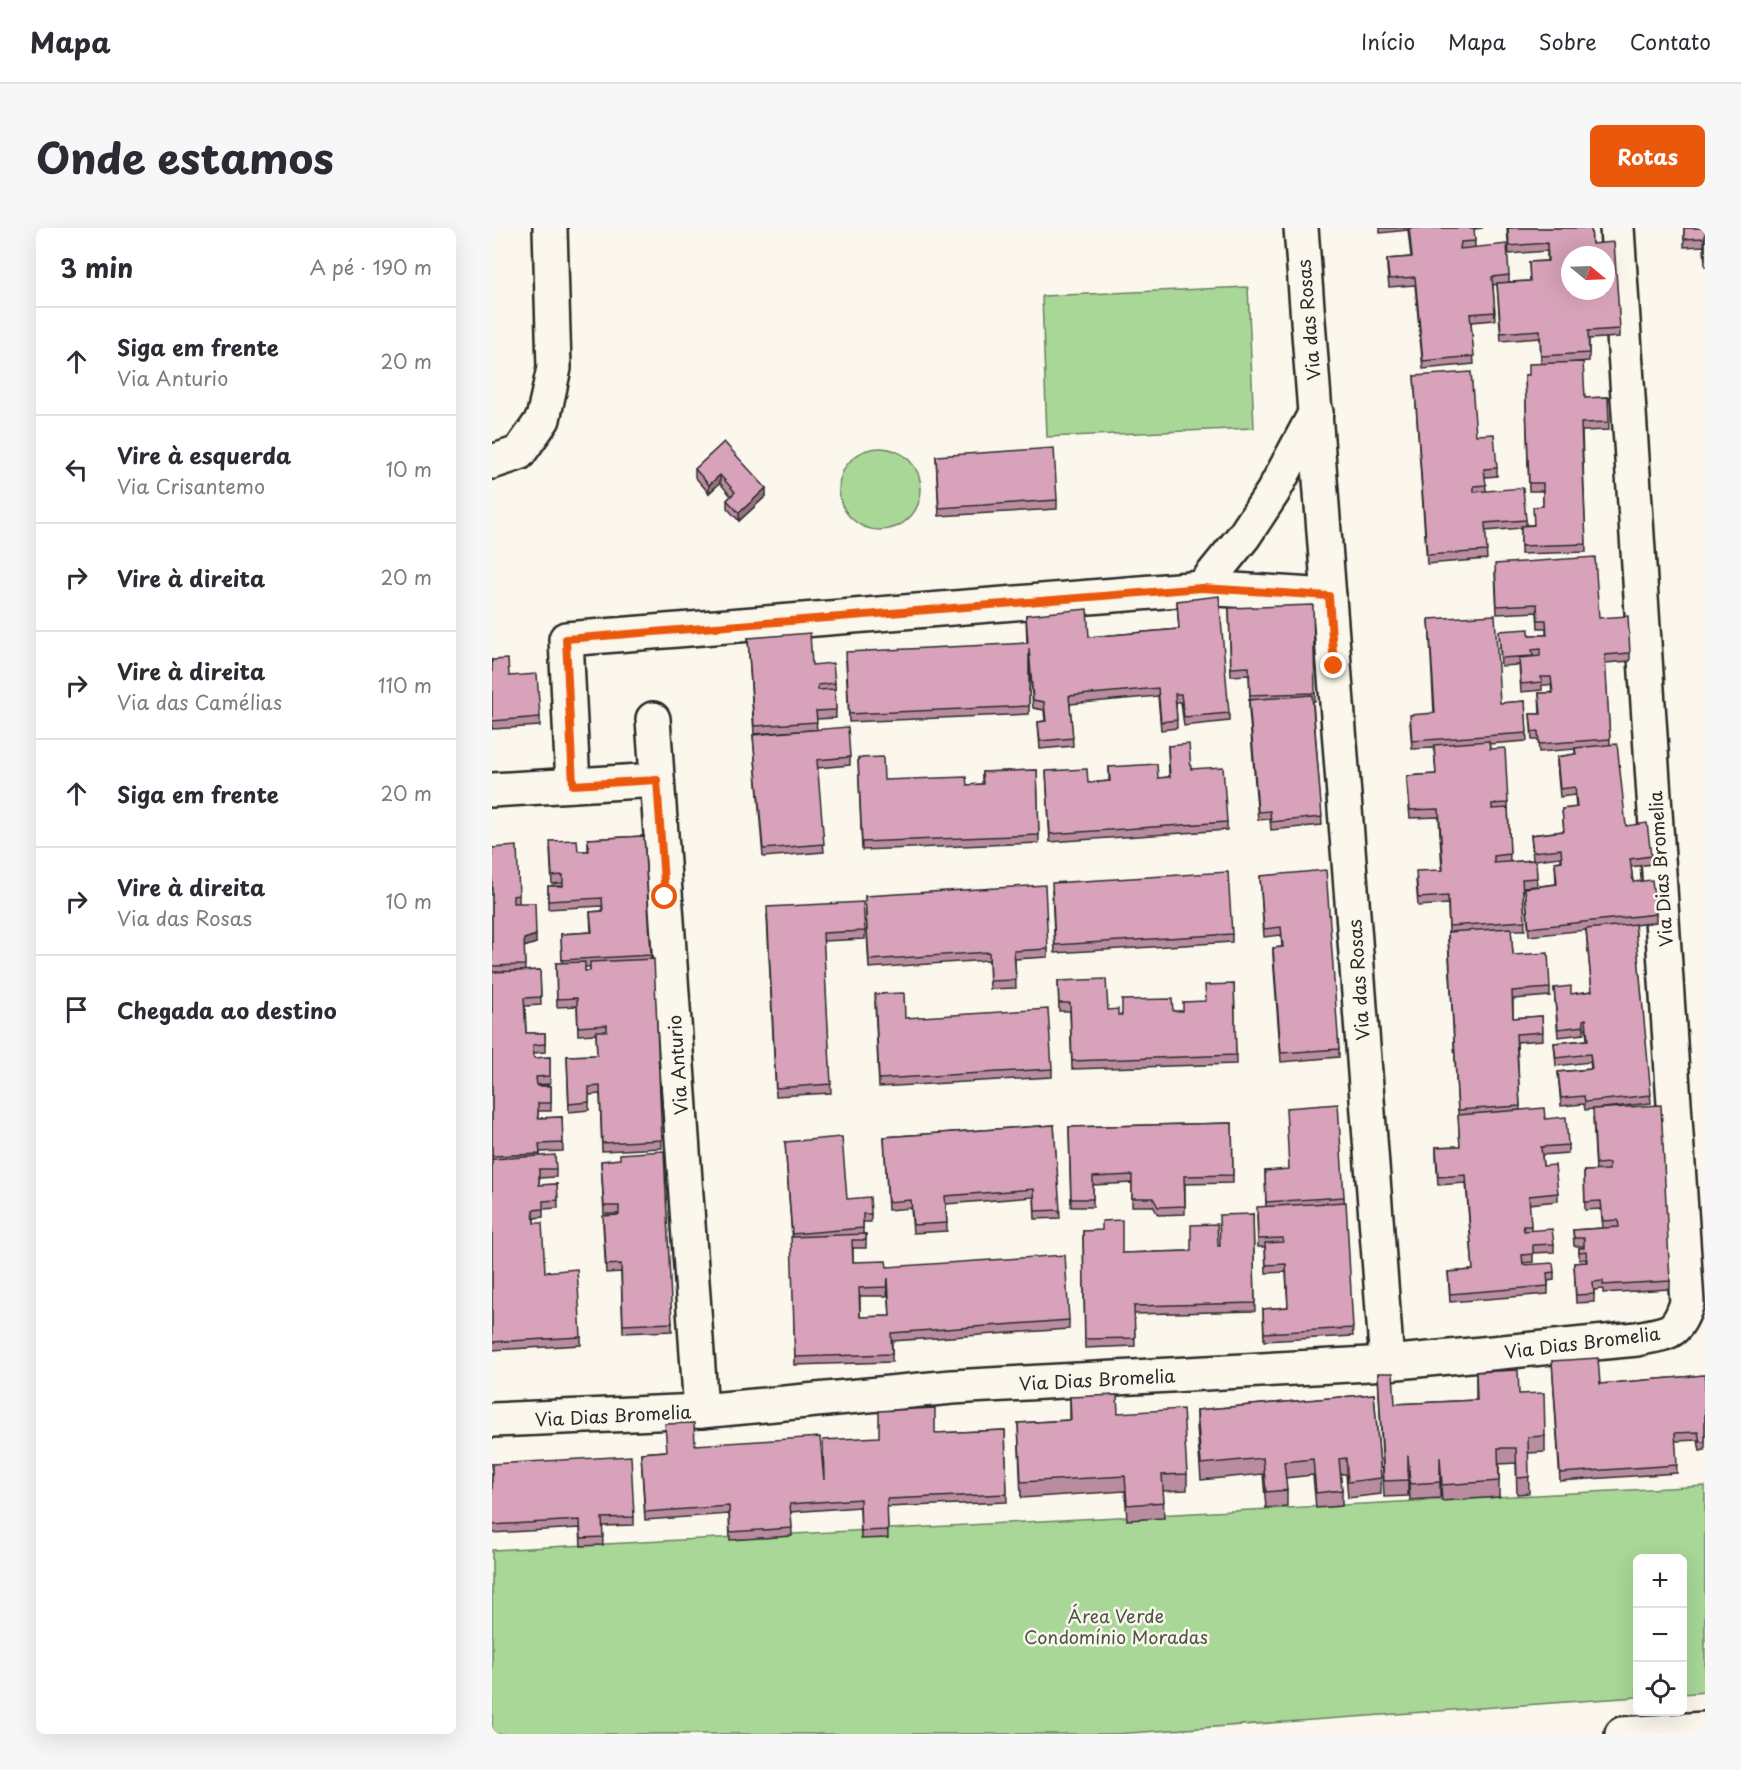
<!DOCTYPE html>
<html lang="pt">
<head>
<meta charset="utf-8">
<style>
	body { margin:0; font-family:"Playpen Sans",sans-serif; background:#f7f7f7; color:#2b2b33 }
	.controls { position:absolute; right:18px; bottom:18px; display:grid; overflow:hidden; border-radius:9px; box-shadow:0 6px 24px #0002 }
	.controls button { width:54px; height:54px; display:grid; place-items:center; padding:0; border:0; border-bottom:2px solid #e1e1e2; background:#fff; color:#2b2b33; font:30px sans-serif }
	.compass { position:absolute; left:1069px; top:18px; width:54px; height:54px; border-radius:50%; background:#fff; box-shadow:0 6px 24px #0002; rotate:109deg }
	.stop { position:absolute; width:18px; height:18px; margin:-14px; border:4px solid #ea580c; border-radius:50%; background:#fff }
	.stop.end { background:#ea580c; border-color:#fff; box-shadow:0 2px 6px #0008 }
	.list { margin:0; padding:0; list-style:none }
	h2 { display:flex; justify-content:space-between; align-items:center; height:78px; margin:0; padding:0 24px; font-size:26px }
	h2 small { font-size:20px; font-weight:400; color:#7c7c81 }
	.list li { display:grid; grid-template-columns:39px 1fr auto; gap:18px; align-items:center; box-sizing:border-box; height:108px; padding:0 24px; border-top:2px solid #e1e1e2 }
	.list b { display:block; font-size:22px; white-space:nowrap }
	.list p { margin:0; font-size:20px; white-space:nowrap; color:#7c7c81 }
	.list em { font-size:20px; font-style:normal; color:#7c7c81 }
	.icon { flex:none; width:33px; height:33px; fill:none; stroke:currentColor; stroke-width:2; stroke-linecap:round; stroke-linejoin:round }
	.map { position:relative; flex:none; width:1213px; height:1506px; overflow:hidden; border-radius:9px }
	header { display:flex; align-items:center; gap:36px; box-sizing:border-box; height:84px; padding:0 30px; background:#fff; border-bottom:2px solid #e1e1e2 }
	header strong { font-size:28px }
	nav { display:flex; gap:33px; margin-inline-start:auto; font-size:21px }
	.intro { display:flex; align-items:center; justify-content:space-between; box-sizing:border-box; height:144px; padding:0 36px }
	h1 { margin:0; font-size:42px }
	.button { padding:15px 27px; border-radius:9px; background:#ea580c; color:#fff; font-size:21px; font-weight:700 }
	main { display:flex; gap:36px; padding:0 36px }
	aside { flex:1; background:#fff; border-radius:9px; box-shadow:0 6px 24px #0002 }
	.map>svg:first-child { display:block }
	.green { fill:#a8d797; stroke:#6a8161; stroke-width:1.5 }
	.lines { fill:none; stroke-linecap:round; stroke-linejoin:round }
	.street-casing { stroke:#2b2b2b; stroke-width:38 }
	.street { stroke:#fbf7ec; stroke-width:33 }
	.wall { fill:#ba8ca0; stroke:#2b2b2b; stroke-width:1.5; fill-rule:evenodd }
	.shaded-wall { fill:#977282; stroke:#2b2b2b; stroke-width:1.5 }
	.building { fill:#d8a3ba; stroke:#2b2b2b; stroke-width:1.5; fill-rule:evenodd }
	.route { stroke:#ea580c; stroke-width:8 }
	.labels { text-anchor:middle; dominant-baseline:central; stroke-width:5; stroke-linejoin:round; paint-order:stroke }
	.street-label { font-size:18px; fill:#2b2b2b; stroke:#fbf7ec }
	.park-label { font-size:18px; fill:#4a5646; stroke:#fbf7ec }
</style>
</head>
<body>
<header>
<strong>Mapa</strong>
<nav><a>Início</a><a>Mapa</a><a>Sobre</a><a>Contato</a></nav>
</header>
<div class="intro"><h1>Onde estamos</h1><a class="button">Rotas</a></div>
<main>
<aside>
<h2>3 min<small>A pé · 190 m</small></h2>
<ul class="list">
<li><svg class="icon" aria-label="ahead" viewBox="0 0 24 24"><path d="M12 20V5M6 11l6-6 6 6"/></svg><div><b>Siga em frente</b><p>Via Anturio</p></div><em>20 m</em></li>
<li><svg class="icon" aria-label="left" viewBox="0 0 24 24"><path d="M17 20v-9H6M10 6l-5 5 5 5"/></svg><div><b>Vire à esquerda</b><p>Via Crisantemo</p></div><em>10 m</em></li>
<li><svg class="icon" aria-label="right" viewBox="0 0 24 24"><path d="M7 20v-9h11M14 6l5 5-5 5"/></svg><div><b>Vire à direita</b></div><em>20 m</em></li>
<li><svg class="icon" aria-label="right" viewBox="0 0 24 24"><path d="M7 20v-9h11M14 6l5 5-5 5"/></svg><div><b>Vire à direita</b><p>Via das Camélias</p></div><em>110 m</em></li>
<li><svg class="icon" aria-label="ahead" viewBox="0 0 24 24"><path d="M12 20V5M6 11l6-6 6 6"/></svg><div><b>Siga em frente</b></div><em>20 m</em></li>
<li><svg class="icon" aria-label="right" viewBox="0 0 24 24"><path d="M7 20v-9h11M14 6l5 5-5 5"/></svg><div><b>Vire à direita</b><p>Via das Rosas</p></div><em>10 m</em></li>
<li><svg class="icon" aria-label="arrive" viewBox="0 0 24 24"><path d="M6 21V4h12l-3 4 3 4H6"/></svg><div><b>Chegada ao destino</b></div></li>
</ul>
</aside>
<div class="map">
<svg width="1213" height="1506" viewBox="0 0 1213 1506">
	<rect width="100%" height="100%" fill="#fbf7ec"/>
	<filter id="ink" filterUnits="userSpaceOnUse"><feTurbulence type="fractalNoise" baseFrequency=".0167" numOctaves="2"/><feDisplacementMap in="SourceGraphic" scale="12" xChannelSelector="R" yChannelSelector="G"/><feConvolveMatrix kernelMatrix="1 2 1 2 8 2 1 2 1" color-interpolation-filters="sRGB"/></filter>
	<g filter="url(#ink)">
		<g class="green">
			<polygon points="756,59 762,200 555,209 550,68"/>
			<circle cx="388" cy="261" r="41"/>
			<polygon points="1213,1258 1213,1464 1191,1466 1190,1330 1146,1330 1145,1469 623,1506 0,1506 0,1322"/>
		</g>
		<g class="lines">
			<defs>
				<g id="street">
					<polyline points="809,0 895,1135"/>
					<polyline points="0,234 27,225 51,191 62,140 58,0"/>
					<polyline points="710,360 752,308 781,264 824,184"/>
					<polyline points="161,491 209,1183"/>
					<polyline points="81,557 74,411 710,360 837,368"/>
					<polyline points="0,562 165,552"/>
					<path d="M 0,1192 L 209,1183 L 460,1159 L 895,1135 L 1145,1111 C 1176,1104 1184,1108 1195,1075 L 1125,0"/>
					<polyline points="1130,1506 1213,1501"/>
				</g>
			</defs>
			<use href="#street" class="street-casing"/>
			<use href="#street" class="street"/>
		</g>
		<g class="wall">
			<polygon points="888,0 991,0 982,1 983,19 1017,47 1017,54 1038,53 1037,34 1055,33 1055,23 1017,26 1015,0 1099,0 1100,16 1128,101 1128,109 1097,111 1097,133 1075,135 1093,170 1116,169 1117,202 1090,203 1094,324 1029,326 1029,300 993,303 995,331 935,336 922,148 984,207 1005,240 1005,248 993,249 994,263 1034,292 1034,297 1041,297 1051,278 1051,263 1037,263 1033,147 1037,147 1049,136 1048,110 1009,113 1005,56 1001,57 1003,92 979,94 982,136 931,141 923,57 897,59 895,39 895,31 919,29 916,2 888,5"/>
			<polygon points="1192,0 1213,0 1213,39 1212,18 1192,19"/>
			<polygon points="232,214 274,268 247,293 235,280 235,272 239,268 228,255 217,265 203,249 203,241"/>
			<polygon points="444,228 565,272 565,281 447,288"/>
			<polygon points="1003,344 1107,390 1138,425 1138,433 1113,435 1118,516 1134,598 1159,628 1159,636 1139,639 1141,654 1164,686 1164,694 1143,697 1159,875 1093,882 1092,876 1069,878 1066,844 1099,841 1098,834 1064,838 1062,815 1095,812 1094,800 1092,800 1092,806 1066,809 1062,760 1079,766 1100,763 1094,702 1037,708 1033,660 1064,656 1063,634 1069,633 1069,629 1043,632 1044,632 1045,658 1031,659 1033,702 1019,702 1021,727 1058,760 1058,768 1021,771 1021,790 1050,788 1051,812 1025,814 1028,882 1053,891 1076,917 1076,925 1050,927 1051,938 1066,965 1066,973 1037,976 1039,1003 1062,1016 1062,1024 1041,1025 1041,1034 1031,1035 1031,1037 1062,1044 1062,1052 1056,1053 1056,1066 958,1074 956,1044 981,1042 974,955 946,957 944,928 944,919 968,918 956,712 956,704 957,704 956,676 926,678 924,651 950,642 947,589 918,590 915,556 915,548 944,546 942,520 920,521 918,495 942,485 937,391 1008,475 1033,473 1035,513 997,516 998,521 1016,575 1018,634 1041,632 1039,607 1072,603 1070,581 1084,580 1083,567 1068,569 1065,537 1065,529 1083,526 1083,521 1047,524 1046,512 1040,512 1038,486 1048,486 1047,465 1060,465 1059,457 1050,457 1050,462 1029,464 1027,437 1009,438 1007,403 1037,407 1054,407 1054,400 1046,400 1045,384 1005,386"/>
			<polygon points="685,373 737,485 737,493 692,498 689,474 684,474 685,500 669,502 666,468 578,476 581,518 548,521 546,494 553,493 552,482 541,480 537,430 537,486 357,494 354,432 535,415 534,387 597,409 687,401"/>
			<polygon points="737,380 823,465 823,473 821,473 830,597 779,602 778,591 766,592 757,481 757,472 758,472 757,447 739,448"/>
			<polygon points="256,410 320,437 343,455 344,490 324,491 325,502 358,529 358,537 325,540 332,624 271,629 261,507 321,502 262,506"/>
			<polygon points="0,432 17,448 48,489 48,498 0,501"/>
			<polygon points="676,518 699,541 735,594 735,602 558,614 554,543 596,555 617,553 617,539 666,550 677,549"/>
			<polygon points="366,530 392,552 475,557 490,556 490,544 545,542 547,615 370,622"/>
			<path d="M 152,608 L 170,920 L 110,923 L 108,866 L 97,867 L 97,882 L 77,884 L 75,828 L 105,827 L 104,806 L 86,807 L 85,778 L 65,779 L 64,735 L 70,735 L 69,706 L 99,704 L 98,684 L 110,683 L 110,678 L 56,681 L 56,658 L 71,658 L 71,655 L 60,656 L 58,621 L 86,623 L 96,623 L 96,611 ZM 93,739 L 98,739 L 98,743 L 93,743 Z"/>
			<polygon points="0,620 27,667 27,675 44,715 32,719 33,743 48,742 49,777 33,778 34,805 53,805 53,824 41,825 42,830 58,829 58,856 45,857 45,858 59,858 59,883 46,883 46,890 70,889 71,923 48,924 48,928 64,941 64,949 47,950 47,957 65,956 66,980 51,981 51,989 42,990 42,995 53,1044 89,1109 89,1117 0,1122"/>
			<polygon points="768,648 847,821 847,829 789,834 781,728 781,720 790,719 789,707 772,709"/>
			<polygon points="560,663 740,706 740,714 563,725"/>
			<polygon points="373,668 556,721 556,729 523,731 524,760 498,761 497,732 377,740"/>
			<polygon points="275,687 373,703 373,711 331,713 339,865 284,868"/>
			<polygon points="566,753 616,782 626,787 691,783 714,773 742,756 744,836 580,841 578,783 567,783"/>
			<polygon points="383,774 413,790 560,841 560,849 387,859"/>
			<polygon points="1101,889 1178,1053 1178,1061 1111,1065 1111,1061 1102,1062 1102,1074 1084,1075 1082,1035 1094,1034 1094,1031 1087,1032 1087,1020 1092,1020 1092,1018 1082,1018 1081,1002 1111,1000 1109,981 1093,982 1092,943 1104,943"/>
			<polygon points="740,895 741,955 693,956 693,986 666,987 661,978 640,978 640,955 601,957 601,979 579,979 577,899"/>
			<polygon points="562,897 568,990 543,991 542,969 454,976 455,1003 421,1005 419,980 396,982 392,909"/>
			<path d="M 293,914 L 355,971 L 379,986 L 379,994 L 371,994 L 371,1006 L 374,1006 L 374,1020 L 361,1020 L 361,1034 L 395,1039 L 577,1092 L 577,1101 L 400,1113 L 400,1134 L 303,1137 L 300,1009 ZM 396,1058 L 398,1088 L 368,1089 L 368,1068 L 395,1068 Z"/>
			<polygon points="109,933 180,1095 180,1103 131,1105 129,1044 114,1045 111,996 127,987 127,986 112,986"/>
			<polygon points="773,943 852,969 861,1108 772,1113 771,1081 796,1079 794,1044 774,1045 773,1019 766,1019 765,987 774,979"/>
			<polygon points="761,986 763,1083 642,1086 643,1118 593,1120 591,1003 630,1025 699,1023 727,1018"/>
			<polygon points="1060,1133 1108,1156 1213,1147 1213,1222 1208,1223 1206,1212 1183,1213 1185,1245 1068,1253"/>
			<polygon points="984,1144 1027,1166 1053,1208 1053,1224 1036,1225 1037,1265 1025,1266 1024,1235 1007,1236 1007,1269 950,1273 948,1246 948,1270 918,1272 916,1243 916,1268 892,1269 886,1145 903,1176 984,1172"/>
			<polygon points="882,1166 889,1250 889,1266 856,1270 854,1246 848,1246 850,1262 850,1278 824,1280 821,1247 793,1250 795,1262 795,1278 774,1280 771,1246 709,1252 705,1198 705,1182"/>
			<polygon points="578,1169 626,1185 695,1246 695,1262 671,1263 672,1290 635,1292 633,1263 529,1270 526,1195 578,1192"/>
			<polygon points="513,1202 515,1274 395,1279 396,1310 369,1311 368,1279 299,1284 300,1308 238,1312 237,1286 153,1292 149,1225 174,1223 203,1217 332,1247 387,1209 443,1205"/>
			<polygon points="0,1236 142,1289 142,1297 110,1298 111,1317 89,1318 88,1300 0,1305"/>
		</g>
		<g class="shaded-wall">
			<polygon points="228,247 228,255 217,265 217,257"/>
			<polygon points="274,260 274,268 247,293 247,285"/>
			<polygon points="44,707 44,715 32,719 32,711"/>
		</g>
		<g class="building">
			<polygon points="917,0 982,0 983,13 969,14 968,21 1015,16 1017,47 1000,49 1003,84 978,86 982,128 931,133 923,49 897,51 895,31 920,29"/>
			<path d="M 1016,0 L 1099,0 L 1100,16 L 1122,14 L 1128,101 L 1096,103 L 1097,125 L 1049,128 L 1048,102 L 1009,105 L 1005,55 L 1038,53 L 1037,34 L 1056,33 L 1055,15 L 1017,18 ZM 1078,27 L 1114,27 L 1114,63 L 1078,63 Z"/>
			<polygon points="1192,0 1213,0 1213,10 1192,11"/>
			<polygon points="1212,12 1213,12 1213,31"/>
			<polygon points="1091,134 1093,170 1116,169 1117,194 1089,195 1094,316 1029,318 1029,298 1042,297 1041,279 1051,278 1051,255 1037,255 1033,147 1037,147 1037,136"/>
			<polygon points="979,144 984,207 1002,206 1005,240 992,241 994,257 982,258 982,264 1031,260 1034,292 993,295 995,323 935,327 922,148"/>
			<polygon points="232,214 274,260 247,285 235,272 243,264 228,247 217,257 203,241"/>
			<polygon points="562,220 565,272 447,280 444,228"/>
			<polygon points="1103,329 1107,390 1136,388 1138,425 1113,427 1118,511 1047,516 1046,503 1040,504 1038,486 1049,486 1047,465 1061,465 1059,449 1049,449 1050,454 1029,456 1027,430 1048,428 1048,421 1040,422 1041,428 1009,430 1007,403 1037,401 1037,407 1055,407 1054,392 1046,392 1045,376 1005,378 1003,336"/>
			<polygon points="727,368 737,485 692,489 689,466 683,466 685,492 669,494 666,460 577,468 581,510 548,513 546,494 554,493 552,474 541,472 537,420 537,478 357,486 354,424 536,415 534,387 595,381 597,409 687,401 685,373"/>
			<polygon points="821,377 823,465 758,467 757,439 739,440 737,380"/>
			<polygon points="1003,387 1008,475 1033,473 1035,505 920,513 918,487 943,485 937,391"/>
			<polygon points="318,405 320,437 341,435 343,455 326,457 326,462 343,461 344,482 324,483 325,494 262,498 256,410"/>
			<polygon points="16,431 17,448 45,446 48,489 0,493 0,432"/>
			<polygon points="820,467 830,589 779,594 778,583 766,584 757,472"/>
			<polygon points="356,499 358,529 325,532 332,616 271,621 261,507"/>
			<polygon points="997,513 998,521 1013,520 1016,575 1000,576 1000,581 1016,580 1018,626 1002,628 1002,635 1044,632 1045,650 1030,651 1033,693 957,698 956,668 926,670 924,643 951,642 947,581 918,582 915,548 944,546 942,517"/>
			<polygon points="697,516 699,541 731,539 735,594 558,606 554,543 595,541 596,555 618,553 617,539 665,536 666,550 678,549 676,518"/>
			<polygon points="1125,516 1134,598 1155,595 1159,628 1138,631 1141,654 1160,652 1164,686 1037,700 1033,660 1065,656 1063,634 1070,633 1069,621 1041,624 1039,607 1072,603 1070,581 1085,579 1083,559 1068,561 1065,529 1084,526 1083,520"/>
			<polygon points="391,529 392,552 474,549 475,557 491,556 490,544 545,542 547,607 370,614 366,530"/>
			<polygon points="152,608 159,727 70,732 69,706 100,704 98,684 111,683 110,670 56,673 56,658 71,658 71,647 60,648 58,613 85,612 86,623 97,623 96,611"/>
			<polygon points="25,618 27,667 21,668 21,675 43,675 44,707 32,711 33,737 0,738 0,620"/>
			<polygon points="834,642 847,821 789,825 781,720 791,719 789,699 772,701 768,648"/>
			<polygon points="736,644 740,706 563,717 560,655"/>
			<polygon points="553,657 556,721 522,723 524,752 498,753 497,724 377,732 373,668"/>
			<polygon points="371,674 373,703 331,705 339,856 284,860 275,679"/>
			<polygon points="1143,696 1159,867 1093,874 1092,868 1069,870 1066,844 1100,841 1098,826 1064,830 1062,815 1096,812 1094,791 1091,792 1092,798 1066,801 1062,760 1079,758 1079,766 1100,763 1094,701"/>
			<polygon points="1019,700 1021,727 1056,725 1058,760 1020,763 1021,790 1050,788 1051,804 1024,806 1028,878 966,882 956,704"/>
			<polygon points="162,731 170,912 110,915 108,858 97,859 97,874 77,876 75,828 105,827 104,803 115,803 115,797 86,799 85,770 65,771 64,735 93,734 93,743 98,743 98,734"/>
			<polygon points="48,742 49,769 32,770 34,805 53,805 53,816 41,817 42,830 58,829 58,848 44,849 45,858 59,858 59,875 46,875 46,890 70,889 71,915 47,916 48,926 0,928 0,744"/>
			<polygon points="614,751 616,782 626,781 626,787 630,787 630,772 680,771 681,783 691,783 691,774 714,773 713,757 742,756 744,827 580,833 578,775 567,775 566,753"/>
			<polygon points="412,765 413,790 556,781 560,841 387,851 383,766"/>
			<polygon points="846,876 852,969 774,974 773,943 797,941 794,880"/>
			<polygon points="1169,877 1178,1053 1111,1057 1111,1053 1101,1054 1102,1066 1084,1067 1082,1035 1095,1034 1094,1023 1087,1024 1087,1020 1092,1020 1092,1010 1082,1010 1081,1002 1127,999 1126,992 1111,993 1109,973 1093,974 1092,943 1117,942 1117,935 1104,936 1101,881"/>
			<polygon points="1052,880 1053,891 1074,889 1076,917 1049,919 1051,938 1063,937 1066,965 1037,968 1039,998 1031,998 1032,1003 1060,1001 1062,1016 1041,1017 1041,1026 1030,1027 1031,1037 1061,1035 1062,1044 1055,1045 1056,1058 958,1066 956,1044 981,1042 974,947 946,949 944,919 968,918 966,887"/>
			<polygon points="740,895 741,947 692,948 693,978 666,979 661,970 640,970 640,947 601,949 601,971 579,971 577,899"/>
			<polygon points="562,897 568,982 543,983 542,961 453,968 455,995 421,997 419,972 396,974 392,909"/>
			<polygon points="350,909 355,971 378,969 379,986 371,986 371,1000 300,1006 293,914"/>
			<polygon points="172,923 180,1095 131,1097 129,1036 114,1037 111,988 127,987 127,978 112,978 109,933 128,931 128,926"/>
			<polygon points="63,927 64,941 47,941 47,957 65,956 66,972 51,973 51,981 41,982 42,995 50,995 53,1044 85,1041 89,1109 0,1114 0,931"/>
			<polygon points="854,974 861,1100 772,1105 771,1081 796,1079 794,1036 774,1037 773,1015 791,1014 791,1010 766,1011 765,979"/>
			<polygon points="761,986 763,1075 642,1078 643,1110 593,1111 591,1003 610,1002 610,993 630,992 630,1025 699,1023 699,997 725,996 726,1018 728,1018 727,987"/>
			<path d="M 374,1006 L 374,1012 L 360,1012 L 361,1034 L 394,1033 L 395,1039 L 573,1027 L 577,1092 L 399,1105 L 400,1126 L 303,1129 L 299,1009 ZM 396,1050 L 398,1088 L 368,1089 L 367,1060 L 395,1059 Z"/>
			<polygon points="1106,1130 1108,1156 1213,1147 1213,1214 1208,1214 1206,1204 1183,1205 1185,1237 1068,1245 1060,1133"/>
			<polygon points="1026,1142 1027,1166 1052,1165 1053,1208 1036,1209 1037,1249 1025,1250 1024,1220 1006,1220 1007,1253 950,1257 948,1229 948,1254 918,1256 916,1227 916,1252 892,1253 886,1145 901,1145 903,1176 985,1172 984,1144"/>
			<polygon points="882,1166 889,1250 856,1254 854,1230 847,1231 850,1262 824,1265 821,1231 792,1234 795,1262 774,1264 771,1230 709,1236 705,1182"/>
			<polygon points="625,1167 626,1185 691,1181 695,1246 670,1247 672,1274 635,1277 633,1248 529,1254 526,1195 579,1192 578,1169"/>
			<polygon points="443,1180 443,1205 513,1202 515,1266 395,1271 396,1302 369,1303 368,1271 298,1276 300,1300 238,1304 237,1278 153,1284 149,1225 175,1223 173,1196 202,1195 203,1217 328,1209 332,1252 331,1212 387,1209 387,1183"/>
			<polygon points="139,1228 142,1289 110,1290 111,1309 89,1310 88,1292 0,1297 0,1236"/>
		</g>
	</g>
	<g class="lines" filter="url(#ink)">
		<polyline class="route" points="173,669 165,552 81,557 74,411 710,360 837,368 842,438"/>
	</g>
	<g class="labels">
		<g class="street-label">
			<text transform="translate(816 92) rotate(-95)">Via das Rosas</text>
			<text transform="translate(1168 641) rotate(-94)">Via Dias Bromelia</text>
			<text transform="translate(866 752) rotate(-94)">Via das Rosas</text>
			<text transform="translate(185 837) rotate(-94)">Via Anturio</text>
			<text transform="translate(1090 1114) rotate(-7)">Via Dias Bromelia</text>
			<text transform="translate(605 1151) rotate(-3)">Via Dias Bromelia</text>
			<text transform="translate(121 1187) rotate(-3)">Via Dias Bromelia</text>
		</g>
		<g class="park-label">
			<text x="624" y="1387">Área Verde<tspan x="624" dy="21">Condomínio Moradas</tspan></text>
		</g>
	</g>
</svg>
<div class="controls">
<button>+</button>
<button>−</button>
<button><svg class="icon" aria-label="locate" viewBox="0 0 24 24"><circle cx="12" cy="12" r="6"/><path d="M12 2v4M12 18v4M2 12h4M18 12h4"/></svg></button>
</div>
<svg class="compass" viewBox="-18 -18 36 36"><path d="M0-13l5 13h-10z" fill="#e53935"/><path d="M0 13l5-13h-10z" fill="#7c7c81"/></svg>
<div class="stop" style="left:173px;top:669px"></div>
<div class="stop end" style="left:842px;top:438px"></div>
</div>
</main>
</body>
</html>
